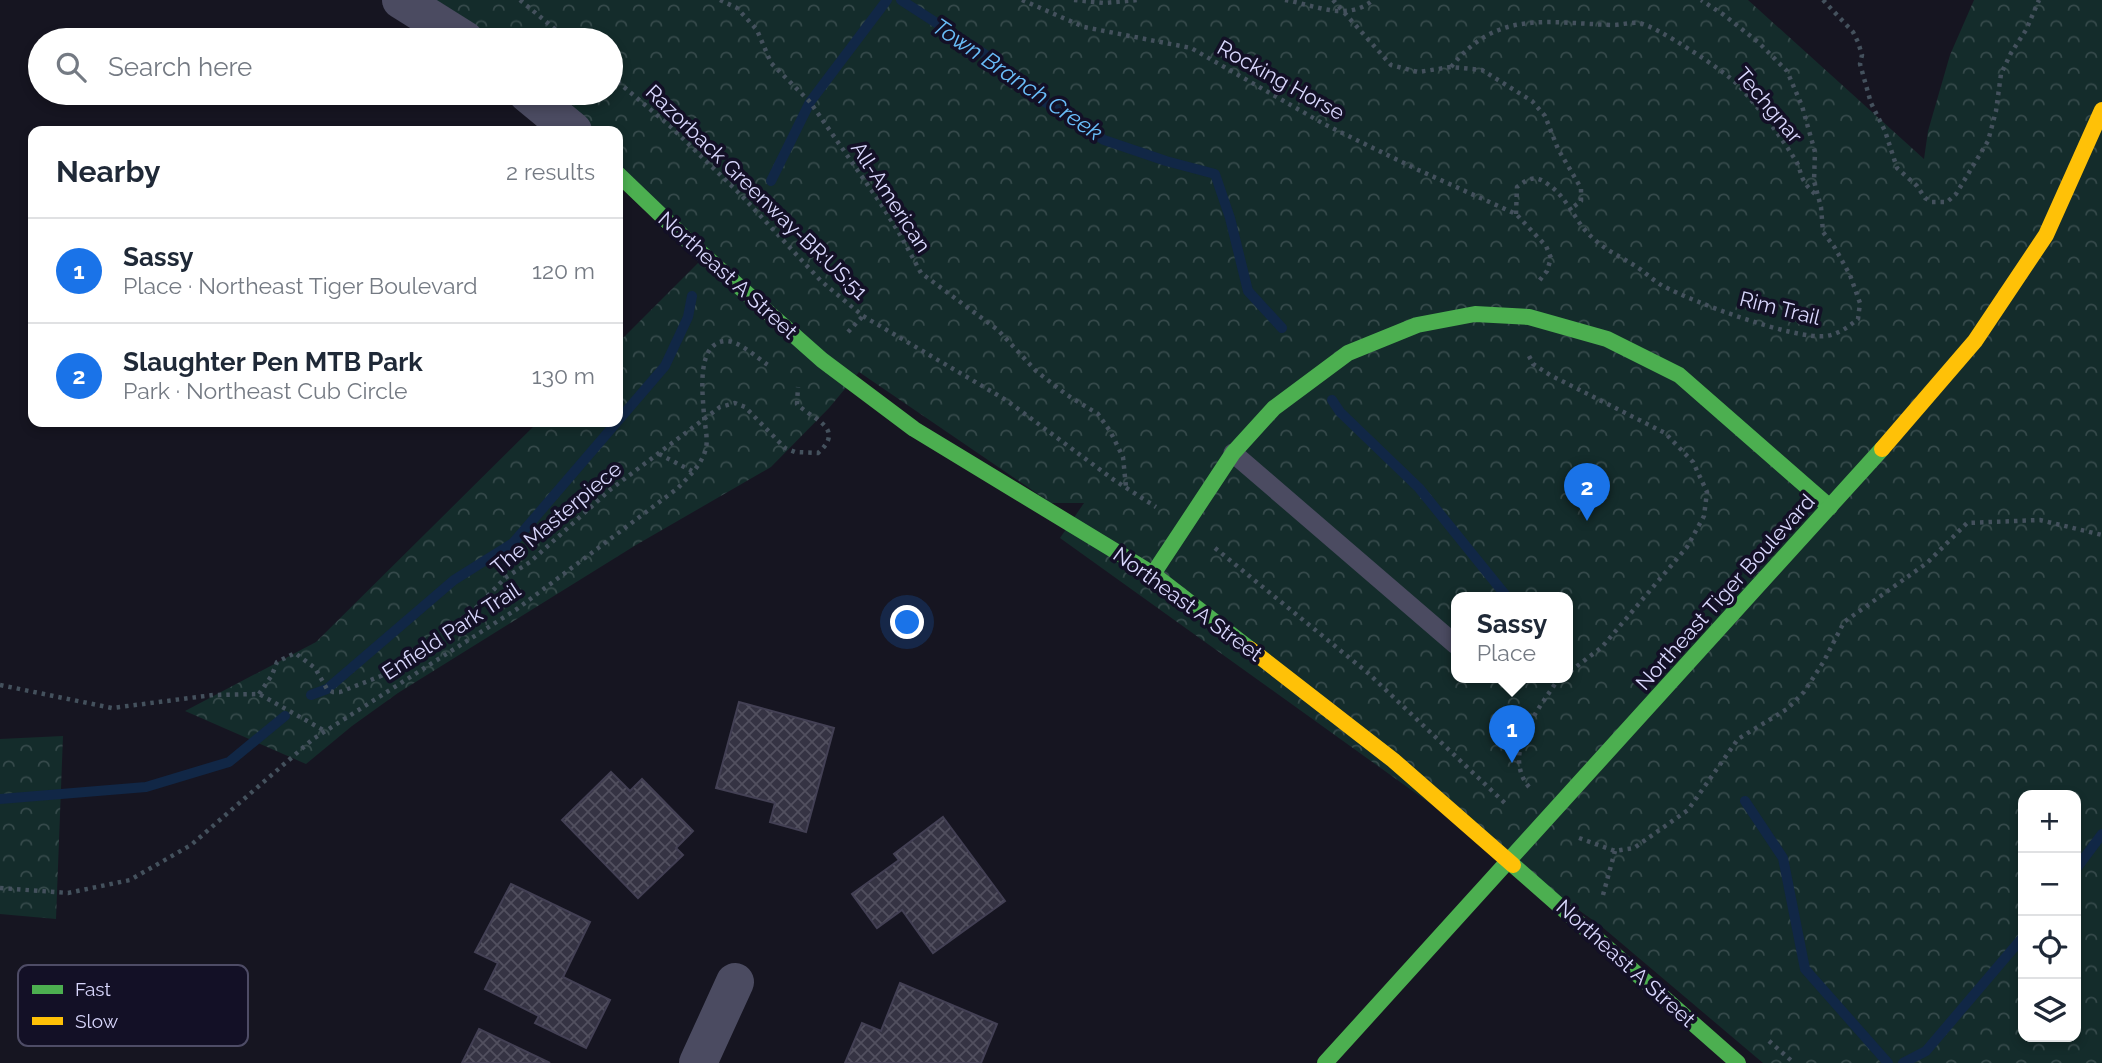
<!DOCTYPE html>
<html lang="en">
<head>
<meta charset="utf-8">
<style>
	body { margin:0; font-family:Raleway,sans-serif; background:#f2f2f3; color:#1f2937 }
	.controls { position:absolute; right:21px; bottom:21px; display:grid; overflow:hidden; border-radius:14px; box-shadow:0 4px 10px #0003 }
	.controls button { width:63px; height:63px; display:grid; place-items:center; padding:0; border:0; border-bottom:2px solid #e0e1e3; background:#fff; color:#1f2937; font:35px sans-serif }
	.you { position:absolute; left:908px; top:623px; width:24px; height:24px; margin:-18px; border:5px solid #fff; border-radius:50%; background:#1a73e8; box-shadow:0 0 0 10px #1a73e833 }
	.badge { display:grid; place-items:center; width:46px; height:46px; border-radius:50%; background:#1a73e8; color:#fff; font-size:23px; font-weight:700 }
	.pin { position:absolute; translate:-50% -58px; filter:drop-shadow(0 2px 4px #0008) }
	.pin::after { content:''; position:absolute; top:37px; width:24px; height:21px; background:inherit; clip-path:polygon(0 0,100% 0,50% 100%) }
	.popup { position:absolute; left:1451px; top:592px; width:122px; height:91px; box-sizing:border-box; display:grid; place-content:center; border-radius:14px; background:#fff; filter:drop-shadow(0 2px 5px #0005); font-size:23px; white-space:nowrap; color:#747a83 }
	.popup b { font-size:26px; color:#1f2937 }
	.popup::after { content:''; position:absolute; left:50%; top:100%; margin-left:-14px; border:14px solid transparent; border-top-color:#fff }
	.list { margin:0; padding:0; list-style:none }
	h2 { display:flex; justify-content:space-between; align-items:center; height:91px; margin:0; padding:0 28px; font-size:30px }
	h2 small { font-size:23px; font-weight:400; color:#747a83 }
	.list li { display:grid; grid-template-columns:46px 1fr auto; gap:21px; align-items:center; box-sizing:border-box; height:105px; padding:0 28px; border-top:2px solid #e0e1e3 }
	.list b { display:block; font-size:26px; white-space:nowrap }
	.list p { margin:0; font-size:23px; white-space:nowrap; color:#747a83 }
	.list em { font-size:23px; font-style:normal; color:#747a83 }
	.icon { flex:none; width:38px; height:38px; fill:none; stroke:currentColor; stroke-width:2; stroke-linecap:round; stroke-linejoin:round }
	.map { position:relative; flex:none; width:2102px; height:1063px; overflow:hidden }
	.search { position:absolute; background:#fff; box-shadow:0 4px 10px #0003; left:28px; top:28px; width:595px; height:77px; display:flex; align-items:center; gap:18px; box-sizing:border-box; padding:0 24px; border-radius:38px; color:#747a83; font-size:26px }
	.panel { position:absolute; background:#fff; box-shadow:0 4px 10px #0003; left:28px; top:126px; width:595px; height:301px; border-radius:14px }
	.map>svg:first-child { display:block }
	.forest { fill:url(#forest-crowns); fill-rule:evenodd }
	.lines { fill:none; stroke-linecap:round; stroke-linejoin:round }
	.stream { stroke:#112746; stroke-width:10 }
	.building { fill:url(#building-cross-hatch); stroke:#434054; stroke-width:2 }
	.path { stroke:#44515d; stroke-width:4.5; stroke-dasharray:3.5 5; stroke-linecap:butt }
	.lane { stroke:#4b4b61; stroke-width:19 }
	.street { stroke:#4b4b61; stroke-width:38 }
	.fast { stroke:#4caf50; stroke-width:16 }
	.slow { stroke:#ffc107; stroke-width:16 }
	.labels { text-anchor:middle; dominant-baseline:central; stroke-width:7; stroke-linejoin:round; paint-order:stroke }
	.street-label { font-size:21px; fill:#d9d7fd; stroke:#131026 }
	.water-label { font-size:23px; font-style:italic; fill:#69bdf9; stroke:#131026 }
	.key { fill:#131026; stroke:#4e4c66; stroke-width:2 }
	.key-label { font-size:19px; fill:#d9d7fd }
</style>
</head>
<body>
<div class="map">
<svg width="2102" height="1063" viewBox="0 0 2102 1063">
	<defs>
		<pattern id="forest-crowns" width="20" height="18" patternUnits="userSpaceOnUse" patternTransform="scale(1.75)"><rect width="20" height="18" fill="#142c2b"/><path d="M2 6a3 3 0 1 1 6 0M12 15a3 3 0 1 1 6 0" fill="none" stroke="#364a4b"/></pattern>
		<pattern id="building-cross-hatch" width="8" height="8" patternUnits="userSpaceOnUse" patternTransform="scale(1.75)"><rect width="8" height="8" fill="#353343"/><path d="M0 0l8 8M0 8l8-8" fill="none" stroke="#52505f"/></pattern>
	</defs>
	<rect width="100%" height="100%" fill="#161521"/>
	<g class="forest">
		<path d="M 392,0 L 1748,0 L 1924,159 L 1928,131 L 1950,55 L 1974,0 L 2102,0 L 2102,1063 L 1763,1063 L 1601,926 L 1060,538 L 1084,503 L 1051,503 L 859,372 L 829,408 L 771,467 L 636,545 L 398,693 L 352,726 L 306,764 L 185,711 L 316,642 L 538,422 L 618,422 L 618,343 L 706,255 L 618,178 L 618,131 L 564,131 L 519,93 L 611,93 L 611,40 L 459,40 ZM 1456,597 L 1568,597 L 1568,677 L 1456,677 ZM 2023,795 L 2076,795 L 2076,1037 L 2023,1037 Z"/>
		<polygon points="63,736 56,919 0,914 0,739"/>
	</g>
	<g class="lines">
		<g class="stream">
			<polyline points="901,0 989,57 1045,102 1104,140 1166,161 1215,174 1230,218 1248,291 1282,328"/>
			<polyline points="771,181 810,102 887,0"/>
			<polyline points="1332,400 1340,412 1419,488 1507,597"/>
			<polyline points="311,695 327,689 454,580 513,543 665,366 688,317 692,296"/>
			<polyline points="0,799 146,787 229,762 285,716"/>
			<polyline points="1745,801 1783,858 1805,969 1888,1063"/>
			<polyline points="2076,869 2102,834"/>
			<polyline points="1903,1063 1926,1051 2023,937"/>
		</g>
	</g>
	<g class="building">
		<polygon points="739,702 834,728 806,832 770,822 775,803 716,788"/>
		<polygon points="611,772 630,791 642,779 693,831 676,848 683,855 638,898 562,820"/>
		<polygon points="943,817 1005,901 933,953 902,910 877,928 852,894 899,860 894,854"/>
		<polygon points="511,884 590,922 563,977 610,1000 586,1048 535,1023 539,1016 485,989 498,963 475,952"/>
		<polygon points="900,983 997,1024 981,1063 845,1063 862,1023 881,1031"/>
		<polygon points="479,1029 550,1063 462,1063"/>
	</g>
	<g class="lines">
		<g class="path">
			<polyline points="520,0 568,40"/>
			<polyline points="720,0 737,8 757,30 771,63 810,102 881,204 902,238 921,273 998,330 1036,371 1067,395 1098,414 1110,431 1123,457 1126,487"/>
			<polyline points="1022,0 1084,27 1191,48 1324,124 1414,168 1516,214 1546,246 1551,258 1547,271 1539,281"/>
			<polyline points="1074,0 1104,3 1138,0"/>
			<path d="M 1285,0 C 1315,5 1347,22 1373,0"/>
			<polyline points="1333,0 1391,65 1418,72 1451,67 1482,70 1532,101 1545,116 1558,149 1581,188 1581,201 1572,208"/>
			<polyline points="1823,0 1853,32 1858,42 1862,55 1860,64 1871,103 1885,131 1897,168 1917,186 1925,198 1932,202 1947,202 1956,194 1988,141 1996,111 2001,74 2011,53 2026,30 2039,0"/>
			<path d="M 1451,67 C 1497,9 1548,23 1612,25 C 1621,25 1630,22 1639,23 C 1655,25 1725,71 1738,85 C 1759,108 1780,135 1796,161 C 1800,167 1800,175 1804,181 C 1807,187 1813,192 1818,197"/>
			<polyline points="611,76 671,127 741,195 821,281 863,316 1006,400 1114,480 1156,507"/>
			<path d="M 1516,214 L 1517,187 C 1530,177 1536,175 1549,185 C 1569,199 1575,223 1593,238 C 1606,251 1622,257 1637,267 C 1646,273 1654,281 1663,286 C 1693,302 1794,340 1826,336 C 1839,334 1848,327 1858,319 L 1860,303 L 1850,275 L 1835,248 L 1823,232 L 1821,207 L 1814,181 L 1815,152 L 1802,106 L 1787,71 L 1758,42 L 1724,15 L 1701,0"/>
			<polyline points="848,332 863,316"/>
			<polyline points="1529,356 1533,364 1550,375 1665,433 1693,462 1707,492 1704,516 1687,547 1602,647 1568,673"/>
			<polyline points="659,454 692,471"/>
			<polyline points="1215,548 1368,673 1508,806"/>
			<polyline points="0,685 112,708 213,695 259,694 325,731"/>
			<path d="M 259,694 L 272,675 L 277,662 L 295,653 L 315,668 L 327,689 L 333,692 L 340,692 L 381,676 L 406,655 L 435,638 L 475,609 L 505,578 L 530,562 L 611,489 L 720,407 L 735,403 L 745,407 L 785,448 L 795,452 L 818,453 C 846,428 813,420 797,404 L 798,387"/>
			<path d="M 1529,787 C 1501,753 1539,709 1557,681 L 1562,677"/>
			<polyline points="1579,838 1615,851 1634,848 1688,810 1738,739 1787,709 1804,692 1824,661 1844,622 1927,563 1967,523 2040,520 2102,535"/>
			<path d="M 0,888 L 68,893 L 130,880 L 191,845 L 313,739 L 517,609 L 678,488 C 689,476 702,465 706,448 C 708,439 705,426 704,416 C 703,396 695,342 726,341 C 740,341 757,358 768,365"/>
			<polyline points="1603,895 1615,851"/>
			<polyline points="1769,1041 1794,1063"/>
		</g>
		<polyline class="lane" points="1233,453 1456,645"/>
		<g class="street">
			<polyline points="401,0 465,40"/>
			<polyline points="527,93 573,131"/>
			<polyline points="698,1063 735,982"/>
		</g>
		<g class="fast">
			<polyline points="618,174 690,243 822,360 914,429 1153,574 1250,649"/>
			<polyline points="1153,574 1233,453 1274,408 1348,353 1417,325 1475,314 1529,317 1607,339 1679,375 1830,507"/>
			<polyline points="1513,865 1738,1063"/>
			<polyline points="1325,1063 1882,449"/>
		</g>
		<g class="slow">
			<polyline points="1882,449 1975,341 2046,235 2102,110"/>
			<polyline points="1250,649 1393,760 1513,865"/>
		</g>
	</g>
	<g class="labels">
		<g class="street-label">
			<text transform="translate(1281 80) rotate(29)">Rocking Horse</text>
			<text transform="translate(1769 105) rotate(50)">Techgnar</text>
			<text transform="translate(757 192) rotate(44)">Razorback Greenway-BR:US:51</text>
			<text transform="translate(891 197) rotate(57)">All-American</text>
			<text transform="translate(728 275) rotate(42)">Northeast A Street</text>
			<text transform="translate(1780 308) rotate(14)">Rim Trail</text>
			<text transform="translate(556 518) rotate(-40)">The Masterpiece</text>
			<text transform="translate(1725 592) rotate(-48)">Northeast Tiger Boulevard</text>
			<text transform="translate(1188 604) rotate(36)">Northeast A Street</text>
			<text transform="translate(451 631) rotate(-33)">Enfield Park Trail</text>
			<text transform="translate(1626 963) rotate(42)">Northeast A Street</text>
		</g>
		<g class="water-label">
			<text transform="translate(1018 79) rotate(34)">Town Branch Creek</text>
		</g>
	</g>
	<rect x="18" y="965" width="230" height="81" rx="10" class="key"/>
	<rect x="32" y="985" width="31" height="9" fill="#4caf50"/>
	<rect x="32" y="1017" width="31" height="8" fill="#ffc107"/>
	<g class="key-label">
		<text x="75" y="996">Fast</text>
		<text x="75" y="1028">Slow</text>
	</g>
</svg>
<div class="controls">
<button>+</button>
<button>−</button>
<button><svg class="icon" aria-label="locate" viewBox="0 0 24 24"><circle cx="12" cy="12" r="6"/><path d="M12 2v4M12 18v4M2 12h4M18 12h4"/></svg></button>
<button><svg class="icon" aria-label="layers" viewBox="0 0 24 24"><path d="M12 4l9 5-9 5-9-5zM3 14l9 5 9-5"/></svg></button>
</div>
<div class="you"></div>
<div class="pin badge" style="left:1512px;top:763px">1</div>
<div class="popup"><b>Sassy</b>Place</div>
<div class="pin badge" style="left:1587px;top:521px">2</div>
<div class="search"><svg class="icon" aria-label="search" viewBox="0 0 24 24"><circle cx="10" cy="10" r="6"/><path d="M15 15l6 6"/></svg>Search here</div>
<section class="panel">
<h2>Nearby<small>2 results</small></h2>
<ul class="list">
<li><span class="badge">1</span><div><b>Sassy</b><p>Place · Northeast Tiger Boulevard</p></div><em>120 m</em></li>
<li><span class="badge">2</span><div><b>Slaughter Pen MTB Park</b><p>Park · Northeast Cub Circle</p></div><em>130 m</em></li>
</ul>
</section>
</div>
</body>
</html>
